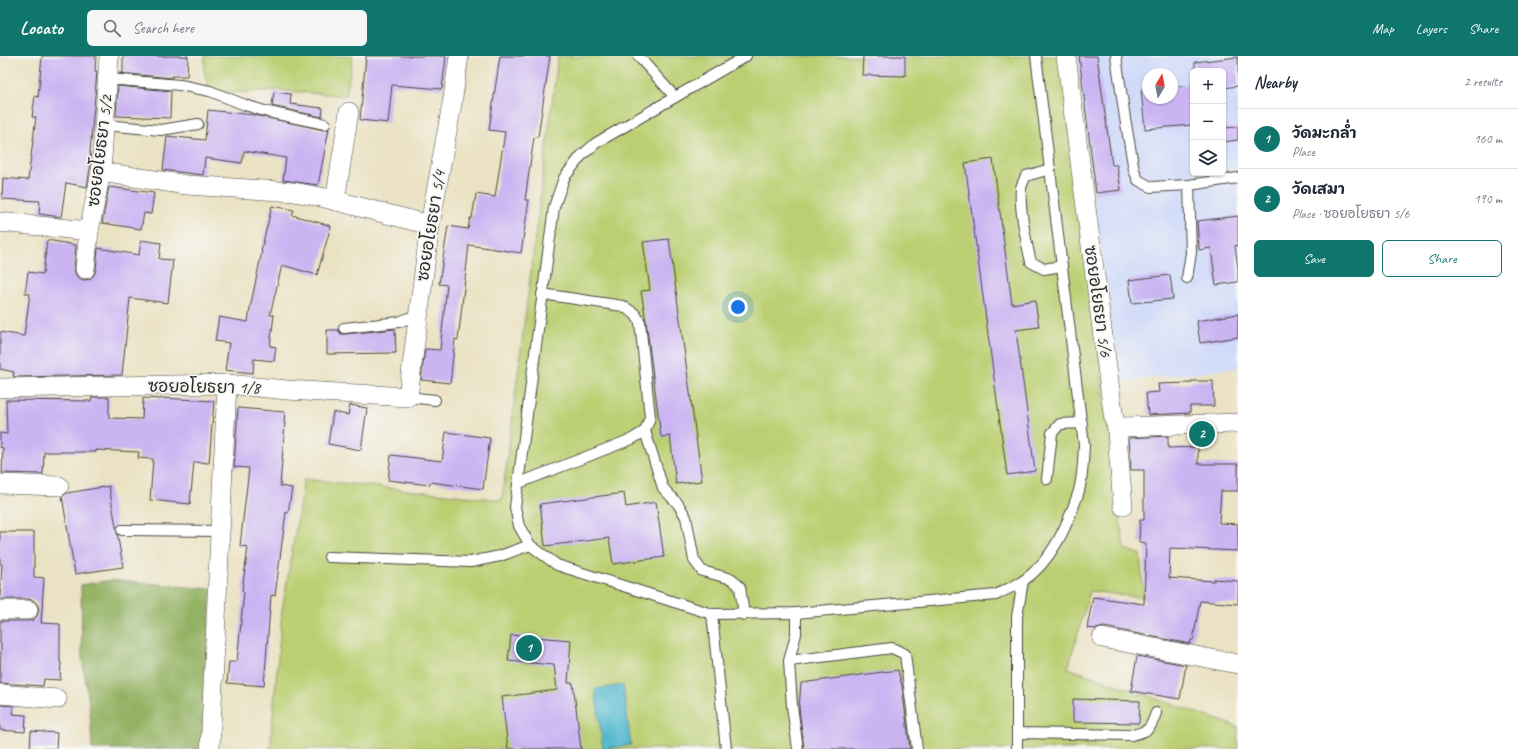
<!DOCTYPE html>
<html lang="en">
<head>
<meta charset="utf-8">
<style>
	body { margin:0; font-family:Caveat,"Playpen Sans Thai",sans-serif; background:#f6f6f7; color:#1f2937 }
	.controls { position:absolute; right:12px; top:12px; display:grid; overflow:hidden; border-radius:6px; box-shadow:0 1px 3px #0004 }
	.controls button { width:36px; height:36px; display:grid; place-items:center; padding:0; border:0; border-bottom:1px solid #e0e1e3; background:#fff; color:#1f2937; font:20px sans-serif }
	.compass { position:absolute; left:1142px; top:12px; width:36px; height:36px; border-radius:50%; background:#fff; box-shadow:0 1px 3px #0004; rotate:10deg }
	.you { position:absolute; left:738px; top:251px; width:14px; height:14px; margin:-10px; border:3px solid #fff; border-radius:50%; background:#1a73e8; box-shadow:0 0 0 6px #1a73e833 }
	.badge { display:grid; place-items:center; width:26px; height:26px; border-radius:50%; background:#0f766e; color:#fff; font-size:13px; font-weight:700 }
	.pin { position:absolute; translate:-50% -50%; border:2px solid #fff; box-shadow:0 1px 4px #0006 }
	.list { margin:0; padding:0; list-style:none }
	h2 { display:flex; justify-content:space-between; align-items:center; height:52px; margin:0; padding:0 16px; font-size:17px }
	h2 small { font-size:13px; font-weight:400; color:#747a83 }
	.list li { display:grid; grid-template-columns:26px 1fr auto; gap:12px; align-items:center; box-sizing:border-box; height:60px; padding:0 16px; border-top:1px solid #e0e1e3 }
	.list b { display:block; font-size:15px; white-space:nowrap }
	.list p { margin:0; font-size:13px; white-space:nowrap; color:#747a83 }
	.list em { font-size:13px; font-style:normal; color:#747a83 }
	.actions { display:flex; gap:8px; padding:12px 16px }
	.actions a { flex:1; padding:9px 0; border:1px solid #0f766e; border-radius:6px; text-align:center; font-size:14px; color:#0f766e }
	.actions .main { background:#0f766e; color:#fff }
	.icon { flex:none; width:22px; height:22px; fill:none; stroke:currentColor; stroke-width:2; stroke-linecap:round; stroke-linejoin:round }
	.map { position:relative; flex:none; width:1238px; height:693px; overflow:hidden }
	header { display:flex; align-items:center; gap:24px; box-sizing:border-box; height:56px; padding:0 20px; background:#0f766e; color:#fff }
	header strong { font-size:19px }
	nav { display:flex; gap:22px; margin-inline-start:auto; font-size:14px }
	.search { width:280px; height:36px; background:#f6f6f7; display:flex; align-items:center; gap:10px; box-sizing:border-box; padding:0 14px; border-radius:6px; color:#747a83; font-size:15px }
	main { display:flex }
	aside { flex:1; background:#fff }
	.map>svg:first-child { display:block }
	.built { fill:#d0daf9; fill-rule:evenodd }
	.green { fill:#bbcf72; stroke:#737d4e }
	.forest { fill:#94b264; stroke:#606e48 }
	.water { fill:#51b8cf; stroke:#3e727d }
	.building { fill:#cab4f2 }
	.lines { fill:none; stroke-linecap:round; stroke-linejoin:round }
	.service-casing { stroke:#484642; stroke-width:12 }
	.minor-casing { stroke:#484642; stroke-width:20 }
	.service { stroke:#fff; stroke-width:10 }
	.minor { stroke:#fff; stroke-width:19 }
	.labels { text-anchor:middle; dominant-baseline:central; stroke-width:3.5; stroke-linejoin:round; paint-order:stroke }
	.street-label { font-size:17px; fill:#2b2b2b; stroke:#f6f6f2 }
</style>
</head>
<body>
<header>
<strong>Locato</strong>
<div class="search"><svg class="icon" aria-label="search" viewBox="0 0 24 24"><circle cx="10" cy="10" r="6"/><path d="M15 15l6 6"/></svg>Search here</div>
<nav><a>Map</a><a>Layers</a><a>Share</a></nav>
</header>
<main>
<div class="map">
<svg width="1238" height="693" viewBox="0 0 1238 693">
	<rect width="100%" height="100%" fill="#f6f6f2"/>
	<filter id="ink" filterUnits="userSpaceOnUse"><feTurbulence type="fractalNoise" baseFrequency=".025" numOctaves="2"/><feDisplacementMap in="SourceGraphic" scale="8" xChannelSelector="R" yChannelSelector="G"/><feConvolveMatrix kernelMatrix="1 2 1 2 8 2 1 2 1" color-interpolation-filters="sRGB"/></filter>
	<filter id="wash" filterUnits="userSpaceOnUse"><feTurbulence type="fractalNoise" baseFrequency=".012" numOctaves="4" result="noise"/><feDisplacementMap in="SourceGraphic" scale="16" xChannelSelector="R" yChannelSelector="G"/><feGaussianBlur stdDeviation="0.9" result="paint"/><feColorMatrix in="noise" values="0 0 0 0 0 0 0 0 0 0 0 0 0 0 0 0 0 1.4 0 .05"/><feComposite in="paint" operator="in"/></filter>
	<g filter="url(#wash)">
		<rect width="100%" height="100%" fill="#ebe2c3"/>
		<path class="built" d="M 1077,0 L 1238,0 L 1238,312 L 1117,326 ZM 1193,15 L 1223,15 L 1223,117 L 1193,117 ZM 1148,18 L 1172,18 L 1172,42 L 1148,42 Z"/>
		<g class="green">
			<polygon points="205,0 353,0 346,40 278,34 210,38 204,15"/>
			<polygon points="558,0 1061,0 1124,493 1140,498 1144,542 1090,535 1068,612 1238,671 1238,693 270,693 282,555 304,423 502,444"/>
		</g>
		<polygon class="forest" points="112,524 211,533 202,693 92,693 90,654 82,602 81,529"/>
		<polygon class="water" points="623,629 631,689 603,693 595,633"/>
		<g id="blocks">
			<g class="building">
				<polygon points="42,0 96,0 95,15 97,15 90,97 91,106 87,131 66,127 61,161 39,158 40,145 2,143 3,122 28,124 36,61 32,61 35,40 38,41"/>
				<polygon points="123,0 188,0 187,20 172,20 172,22 119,17 123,18"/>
				<polygon points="366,0 446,0 442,33 392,29 388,67 360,64"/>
				<polygon points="500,0 550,0 538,81 534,81 525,144 529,144 521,197 469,189 458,284 455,283 450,327 421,324 425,293 440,294 447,229 439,228 448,170 468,173 470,162 472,162 476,138 495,141 505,76 489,74"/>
				<polygon points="863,0 905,0 905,20 862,19"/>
				<polygon points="1079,0 1097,0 1112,109 1117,109 1121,134 1096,137"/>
				<polygon points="1238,1 1238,30 1223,32 1223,15 1195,15 1195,6"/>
				<polygon points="1193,29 1193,69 1145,73 1141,34 1148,33 1148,42 1172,42 1172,31"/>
				<polygon points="118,30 171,35 170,62 116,60"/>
				<polygon points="274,36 291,38 290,48 323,52 322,61 272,50"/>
				<polygon points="208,54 254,59 324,74 329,73 318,129 283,124 286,102 244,95 242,107 205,102 203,119 163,114 167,80 205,84"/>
				<polygon points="1238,71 1238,84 1223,86 1223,72"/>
				<polygon points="993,103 1012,248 1035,244 1039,271 1016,274 1035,415 1007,419 965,107"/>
				<polygon points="109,131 154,137 151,158 144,157 141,173 102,167"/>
				<polygon points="272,150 294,154 292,159 331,170 317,219 282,209 270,259 274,259 270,290 276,291 274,305 254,303 253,317 225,314 229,287 215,285 219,261 248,266 250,252 262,195 261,195"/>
				<polygon points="1238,160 1238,189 1235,190 1238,212 1238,226 1216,229 1211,192 1199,194 1197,165"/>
				<polygon points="669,183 702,425 676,428 670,380 661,381 646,265 641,235 650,234 643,186"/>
				<polygon points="47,184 76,189 74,212 75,217 78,222 83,224 90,223 94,219 96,214 98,192 139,199 141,184 161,187 159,203 173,204 168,247 130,242 122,319 15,321 13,320 14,316 0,313 0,276 24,280 30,238 25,237 28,216 43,218"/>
				<polygon points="1170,219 1173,243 1132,247 1129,224"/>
				<polygon points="1238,258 1238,281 1200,287 1197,265"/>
				<polygon points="395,273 396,297 327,298 327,274 338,274 341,278 345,278"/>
				<polygon points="1191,325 1213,325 1214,350 1190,350 1190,357 1148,359 1146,337 1159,336 1158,328 1191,327"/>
				<polygon points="92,341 109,341 109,362 142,363 143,342 161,343 161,342 214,345 209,407 194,406 190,448 150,444 153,403 138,402 139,396 96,394 96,396 44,396 43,418 2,417 3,392 0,391 0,377 7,378 6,344 91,345"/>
				<polygon points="350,349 367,352 361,394 328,388 333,356 348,359"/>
				<polygon points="238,352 285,356 284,367 285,367 280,430 292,432 288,457 286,456 275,540 271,539 264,630 227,627 229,606 237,606 244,536 242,535 248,491 240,490 249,412 234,411"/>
				<polygon points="446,376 490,382 483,433 430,426 430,429 388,424 391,399 442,405"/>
				<polygon points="1168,380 1168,392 1198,391 1198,408 1238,408 1238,435 1221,435 1219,467 1238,468 1238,495 1170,492 1169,522 1214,525 1214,523 1238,525 1238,548 1200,545 1193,584 1191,584 1190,588 1104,571 1096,573 1087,572 1093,541 1144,548 1146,487 1139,486 1140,464 1144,464 1144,414 1131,414 1129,382"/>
				<polygon points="109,430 123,511 75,518 62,440 67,437"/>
				<polygon points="624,437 626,451 656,446 664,501 613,508 609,482 545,490 540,448"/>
				<polygon points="0,476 34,476 34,521 44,522 41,567 60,568 60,606 61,606 60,624 44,623 43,630 0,627 1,588 0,588 0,565 28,565 33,564 37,560 39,554 38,549 33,544 28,543 0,543 2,508 0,508"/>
				<polygon points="511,579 571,584 568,627 573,627 581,693 508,693 502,641 557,634 554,609 508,605"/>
				<polygon points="1137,600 1186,609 1180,643 1131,635"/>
				<polygon points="898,614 902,630 910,693 804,693 799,652 801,627"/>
				<polygon points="1073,643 1140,645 1139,667 1073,666"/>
				<polygon points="0,649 14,650 13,658 26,659 25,676 0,674"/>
				<polygon points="31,675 57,677 56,693 30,692"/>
			</g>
		</g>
	</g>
	<g filter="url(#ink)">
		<use href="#blocks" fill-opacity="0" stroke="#484642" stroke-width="1"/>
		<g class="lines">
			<defs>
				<g id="service">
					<polyline points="638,0 675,41"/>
					<path d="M 746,0 L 596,87 L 581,100 L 564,122 L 554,151 L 515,451 L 519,470 L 530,489 L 557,509 L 712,558 L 796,557 L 996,539 C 1005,534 1015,530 1023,525 C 1052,505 1067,470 1078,438 C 1083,423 1083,405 1084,389 L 1036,0"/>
					<polyline points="1116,0 1125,62 1134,114 1138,124 1151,131 1189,129 1238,122"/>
					<polyline points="108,23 180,29 210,35 245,49 268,56 325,68"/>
					<polyline points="104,69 161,74 198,68"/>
					<path d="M 1050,113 L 1026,120 C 1024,124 1022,128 1021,132 C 1019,153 1026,185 1031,206 L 1044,213 L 1062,210"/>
					<polyline points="1187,222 1191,197 1189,129"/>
					<polyline points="344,272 399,266 419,258"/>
					<polyline points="408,341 435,344"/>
					<polyline points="645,375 663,432 678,448 686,461 694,504 702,515 732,523 740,531 744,559"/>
					<polyline points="1047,423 1052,377 1060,368 1082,367"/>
					<polyline points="519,427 632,383 645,375 650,361 640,266 635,258 623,250 542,238"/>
					<polyline points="122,474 220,475"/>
					<polyline points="329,501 471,506 500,500 530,489"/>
					<polyline points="796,557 796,578 789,605 792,650 798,693"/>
					<polyline points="712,558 726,693"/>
					<polyline points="789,605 892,592 905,598 917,693"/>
					<path d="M 1017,677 L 1132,679 C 1149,675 1150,674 1156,657"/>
					<polyline points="1017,693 1017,561 1023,525"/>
				</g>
				<g id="minor">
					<polyline points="1066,0 1114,364 1117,370 1124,371 1238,367"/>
					<polyline points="101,116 187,129 294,136 321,141 430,169"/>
					<polyline points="335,145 349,56"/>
					<polyline points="0,166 89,175"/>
					<polyline points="85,213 89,175 101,116 109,0"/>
					<polyline points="0,332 227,328 287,334 408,341 430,169 452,48 459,0"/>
					<polyline points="1117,370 1118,391 1123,450"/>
					<polyline points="0,428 59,430"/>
					<polyline points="0,554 28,554"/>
					<polyline points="1102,582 1238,608"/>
					<polyline points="0,638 57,643"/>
					<polyline points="210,693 227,328"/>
				</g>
			</defs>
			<use href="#service" class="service-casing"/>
			<use href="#minor" class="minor-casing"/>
			<use href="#service" class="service"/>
			<use href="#minor" class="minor"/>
		</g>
	</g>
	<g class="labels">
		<g class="street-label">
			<text transform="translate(100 95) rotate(-83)">ซอยอโยธยา 5/2</text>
			<text transform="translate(431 170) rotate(-81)">ซอยอโยธยา 5/4</text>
			<text transform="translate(1098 245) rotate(82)">ซอยอโยธยา 5/6</text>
			<text transform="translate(204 331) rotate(1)">ซอยอโยธยา 1/8</text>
		</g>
	</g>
</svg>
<div class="controls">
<button>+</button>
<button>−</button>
<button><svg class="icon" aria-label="layers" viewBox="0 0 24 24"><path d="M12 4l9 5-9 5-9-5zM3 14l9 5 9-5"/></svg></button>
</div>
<svg class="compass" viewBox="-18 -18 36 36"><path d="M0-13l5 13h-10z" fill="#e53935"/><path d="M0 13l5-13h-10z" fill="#747a83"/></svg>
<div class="you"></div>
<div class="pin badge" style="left:529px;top:592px">1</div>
<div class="pin badge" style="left:1202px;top:378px">2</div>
</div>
<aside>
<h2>Nearby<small>2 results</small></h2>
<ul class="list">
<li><span class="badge">1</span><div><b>วัดมะกล่ำ</b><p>Place</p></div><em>160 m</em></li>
<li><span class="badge">2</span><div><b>วัดเสมา</b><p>Place · ซอยอโยธยา 5/6</p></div><em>190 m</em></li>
</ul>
<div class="actions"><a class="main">Save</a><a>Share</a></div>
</aside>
</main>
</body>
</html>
